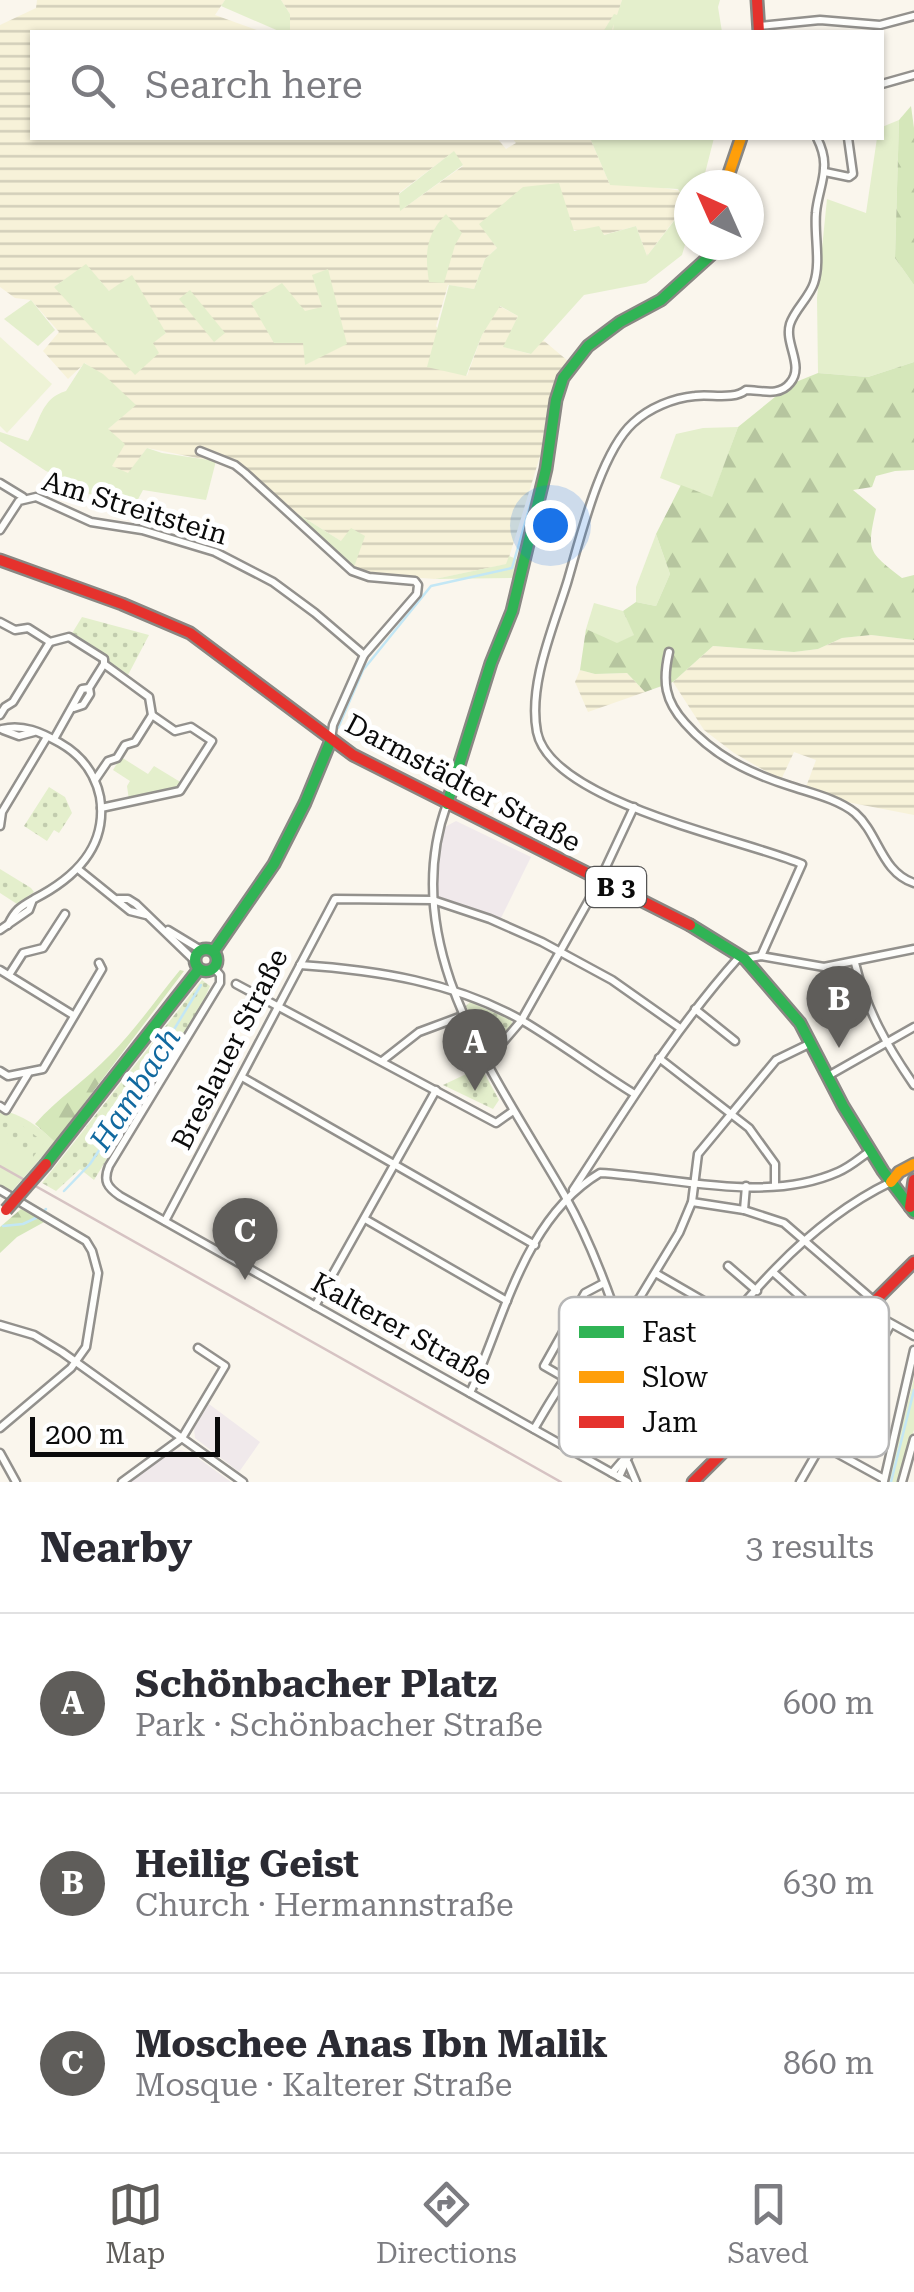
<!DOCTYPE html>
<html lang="en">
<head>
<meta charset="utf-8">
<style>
	body { margin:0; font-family:"Roboto Serif",serif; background:#f2f2f3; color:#2b2b33 }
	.compass { position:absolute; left:674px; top:170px; width:90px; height:90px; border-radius:50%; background:#fff; box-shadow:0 2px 8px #0004; rotate:315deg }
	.scale { position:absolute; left:30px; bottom:25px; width:190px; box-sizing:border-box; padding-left:10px; border:5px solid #0b0b0b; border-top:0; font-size:28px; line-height:35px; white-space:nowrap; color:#0b0b0b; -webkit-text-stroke:8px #fff; paint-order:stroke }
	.you { position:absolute; left:550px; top:525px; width:35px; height:35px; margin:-25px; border:8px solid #fff; border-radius:50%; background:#1a73e8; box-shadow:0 0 0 15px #1a73e833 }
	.badge { display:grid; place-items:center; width:65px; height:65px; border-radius:50%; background:#5f5d5a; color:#fff; font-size:32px; font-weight:700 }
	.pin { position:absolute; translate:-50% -82px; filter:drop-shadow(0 2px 5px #0008) }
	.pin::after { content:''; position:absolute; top:52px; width:35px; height:30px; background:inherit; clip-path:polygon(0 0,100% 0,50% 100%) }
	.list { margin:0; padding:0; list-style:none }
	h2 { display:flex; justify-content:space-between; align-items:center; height:130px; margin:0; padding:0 40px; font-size:42px }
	h2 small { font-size:32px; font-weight:400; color:#7c7c81 }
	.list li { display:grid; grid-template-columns:65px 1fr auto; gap:30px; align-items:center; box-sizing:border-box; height:180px; padding:0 40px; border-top:2px solid #e1e1e2 }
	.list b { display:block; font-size:38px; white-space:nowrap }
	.list p { margin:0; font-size:32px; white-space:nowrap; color:#7c7c81 }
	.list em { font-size:32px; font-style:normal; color:#7c7c81 }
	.icon { flex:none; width:55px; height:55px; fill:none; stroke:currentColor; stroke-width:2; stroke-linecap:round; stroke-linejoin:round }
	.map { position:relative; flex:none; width:914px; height:1482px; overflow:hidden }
	.search { position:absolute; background:#fff; box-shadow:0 2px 8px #0004; left:30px; right:30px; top:30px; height:110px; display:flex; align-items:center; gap:25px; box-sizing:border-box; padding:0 35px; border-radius:0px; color:#7c7c81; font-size:38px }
	.sheet { height:670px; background:#fff }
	nav { display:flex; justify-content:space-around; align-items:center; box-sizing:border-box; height:140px; border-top:2px solid #e1e1e2; background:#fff; font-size:28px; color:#7c7c81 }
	nav a { display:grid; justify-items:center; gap:5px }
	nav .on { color:#5f5d5a }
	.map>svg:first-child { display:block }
	.industrial { fill:#f0e9eb }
	.farmland { fill:url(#farmland-rules); fill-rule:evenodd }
	.grass { fill:#e4efcc }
	.forest { fill:url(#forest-firs) }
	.park { fill:url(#park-dots) }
	.pitch { fill:#eef3d6 }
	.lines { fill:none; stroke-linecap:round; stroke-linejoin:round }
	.stream { stroke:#c3e7f5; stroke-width:2.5 }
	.street-casing { stroke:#93918d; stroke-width:11 }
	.fast-casing { stroke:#898783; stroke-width:15 }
	.slow-casing { stroke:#898783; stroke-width:15 }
	.jam-casing { stroke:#898783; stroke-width:15 }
	.street { stroke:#fefefc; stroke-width:6 }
	.fast { stroke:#30b455; stroke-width:10 }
	.slow { stroke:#ff9f0a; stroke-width:10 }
	.jam { stroke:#e5322d; stroke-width:10 }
	.rail { stroke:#d6c3c3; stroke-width:2.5 }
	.jam-bridge-casing { stroke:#898783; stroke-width:15; stroke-linecap:butt }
	.jam-bridge { stroke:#e5322d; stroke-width:10 }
	.labels { text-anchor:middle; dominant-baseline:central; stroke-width:10; stroke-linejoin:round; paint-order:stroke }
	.shield { fill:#fff; stroke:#545454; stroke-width:2.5 }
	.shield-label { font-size:25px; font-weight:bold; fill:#0b0b0b }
	.street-label { font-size:28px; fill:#0b0b0b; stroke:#fff }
	.water-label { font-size:30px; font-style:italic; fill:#11699f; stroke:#fff }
	.key { fill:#fff; stroke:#b6b6b6; stroke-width:2.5 }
	.key-label { font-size:28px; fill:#0b0b0b }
</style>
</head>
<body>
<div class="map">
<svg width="914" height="1482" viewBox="0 0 914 1482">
	<defs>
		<pattern id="farmland-rules" width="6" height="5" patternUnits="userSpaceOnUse" patternTransform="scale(2.5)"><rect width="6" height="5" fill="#f7f2d9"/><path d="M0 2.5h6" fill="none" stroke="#d2ceb9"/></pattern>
		<pattern id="forest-firs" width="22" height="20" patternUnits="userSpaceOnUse" patternTransform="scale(2.5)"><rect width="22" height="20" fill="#d5e7ba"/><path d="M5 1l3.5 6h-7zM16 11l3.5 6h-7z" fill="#b6c59f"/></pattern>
		<pattern id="park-dots" width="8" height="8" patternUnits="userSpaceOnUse" patternTransform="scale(2.5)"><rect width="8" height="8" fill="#e4efcc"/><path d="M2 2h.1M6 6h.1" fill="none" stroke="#c2ccae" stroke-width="1.8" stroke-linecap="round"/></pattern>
	</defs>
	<rect width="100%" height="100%" fill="#faf6ed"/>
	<g class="industrial">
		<polygon points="456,821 531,857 500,920 435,899 443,828"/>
		<polygon points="209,1404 260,1442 239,1472 195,1438 194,1428"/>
		<polygon points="180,1450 191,1453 231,1482 127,1482 173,1451"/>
	</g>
	<g class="farmland">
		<path d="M 37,0 L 225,0 L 215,15 L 262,32 L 32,32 L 32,138 L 497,138 L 506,149 L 516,143 L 512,138 L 590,138 L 610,185 L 646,185 L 681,191 L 684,207 L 647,256 L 636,226 L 603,235 L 491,215 L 480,224 L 497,248 L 485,259 L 474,289 L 448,285 L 436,326 L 467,376 L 482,335 L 499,306 L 518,316 L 504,347 L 530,354 L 543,340 L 568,361 L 549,399 L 541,453 L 507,564 L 435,579 L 366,574 L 353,570 L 341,541 L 298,514 L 288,513 L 238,466 L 147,448 L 128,474 L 112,466 L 108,429 L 135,405 L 85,363 L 68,379 L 43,351 L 59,332 L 31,300 L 15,298 L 0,287 L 0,25 L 36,8 ZM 453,152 L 463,166 L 401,210 L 399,193 ZM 86,265 L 109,291 L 166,333 L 152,343 L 54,287 Z"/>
		<polygon points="281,0 622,0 613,32 290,32 290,14"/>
		<polygon points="871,635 914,640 914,815 847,802 806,787 816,760 794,752 781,780 734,753 704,730 673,682 713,646 794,652 818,649 842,638"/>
		<polygon points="580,670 595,674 627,673 645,692 588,712 575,682"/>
	</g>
	<g class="grass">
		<polygon points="225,0 281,0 290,14 290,32 281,32 221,6"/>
		<polygon points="622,0 720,0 718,7 722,32 613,32 614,24 611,32 603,32 614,14 617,15"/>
		<polygon points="899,120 895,258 914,285 914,362 868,377 818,373 817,298 827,199 866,213 877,138 882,138 882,127"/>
		<polygon points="590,138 714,138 702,185 689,185 689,231 682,255 646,283 584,295 531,354 503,347 518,316 500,306 482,335 466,376 427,367 449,285 474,289 485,259 497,248 479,224 523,187 559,183 574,231 599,226 604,235 636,226 647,256 677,217 685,201 678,189 610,185"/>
		<polygon points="454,151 463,165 400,211 399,194"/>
		<path d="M 446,214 L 462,233 L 455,245 L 444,283 L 429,282 C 425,254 425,236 446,214 Z"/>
		<polygon points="86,264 109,291 132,275 166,333 153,343 159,353 135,375 54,287"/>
		<polygon points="328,269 347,344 305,365 303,343 274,343 251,303 282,283 305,311 322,307 312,275"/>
		<polygon points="190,290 225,333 214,342 179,299"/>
		<polygon points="31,300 55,330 38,346 4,319"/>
		<path d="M 84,363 L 103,374 L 136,405 L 108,429 L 125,444 L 112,466 L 128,473 L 147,448 L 162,453 L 216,461 L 206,500 L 143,490 L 136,503 L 114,502 L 77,490 L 79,486 L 46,471 L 0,441 L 0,432 L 28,441 C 40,422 41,398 66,391 Z"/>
		<polygon points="738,427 712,498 660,478 676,434 703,428"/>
		<polygon points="288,513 298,514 341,541 351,528 365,536 353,570 321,538"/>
		<polygon points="656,534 670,574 656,606 636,602 636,587"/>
		<polygon points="509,556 519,560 514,578 435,579 506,564"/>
		<polygon points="594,603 623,611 635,635 616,644 586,629"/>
		<polygon points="121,757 148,774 154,766 182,783 178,789 129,800 127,786 130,781 113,770"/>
		<path d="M 0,1110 C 22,1114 38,1126 55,1142 L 10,1193 L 0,1187 Z"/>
		<polygon points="914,1378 914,1430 898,1482 888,1482"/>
	</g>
	<g class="forest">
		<polygon points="911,106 914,128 914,285 895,258 899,120"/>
		<path d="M 914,362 L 914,470 L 895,471 L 876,476 L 872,487 L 853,490 L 876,509 C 867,551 867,551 902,578 L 914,575 L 914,640 L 871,635 L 842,638 L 818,649 L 794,652 L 713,646 L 673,682 L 645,692 L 627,673 L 595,674 L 580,670 L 586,629 L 617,643 L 634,635 L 623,611 L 636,602 L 656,606 L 670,574 L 656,534 L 681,485 L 712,497 L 738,427 L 791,384 L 818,373 L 868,377 Z"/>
		<path d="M 180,970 L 184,971 L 55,1142 L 35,1124 C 58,1098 86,1080 110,1055 C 136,1029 157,998 180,970 Z"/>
		<polygon points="21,1209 46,1221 17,1237 0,1253 0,1227"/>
	</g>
	<g class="park">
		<polygon points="82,617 149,635 128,675 71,635"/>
		<polygon points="49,787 65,797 72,813 59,833 54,830 47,841 24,826"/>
		<polygon points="0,869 31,888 34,892 17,904 0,893"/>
		<polygon points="202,980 210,986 203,1002 94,1180 80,1169 56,1191 42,1183"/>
		<polygon points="470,1002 511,1020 513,1026 499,1040 484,1045 466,1006"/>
		<polygon points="481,1067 499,1100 493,1109 443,1085"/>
		<polygon points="0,1116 17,1122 44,1142 31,1160 0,1138"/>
	</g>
	<polygon class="pitch" points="0,337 52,384 7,433 0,426"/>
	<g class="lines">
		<g class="stream">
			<polyline points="547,431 556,384"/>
			<polyline points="338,728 363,670 431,586 512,568 541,468"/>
			<polyline points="64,1191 90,1164 114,1128 201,985"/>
			<polyline points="45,1210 46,1209"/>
			<polyline points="3,1226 23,1224 38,1217"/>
			<polyline points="891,1482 914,1390"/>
		</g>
		<defs>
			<g id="street">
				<polyline points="760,26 820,20 880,25 914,16"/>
				<polyline points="882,84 914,75"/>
				<polyline points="825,172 849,177 853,174 848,138"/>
				<polyline points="200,451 235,465 245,473 352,571 369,577 415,581 418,585 417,594 364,655 333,725 331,740"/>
				<polyline points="0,483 23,497"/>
				<polyline points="0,530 19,501 36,497 91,522 142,530 215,552 273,582 315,613 364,655"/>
				<polyline points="0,622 15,630 28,628 50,642 69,637 104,659 104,664 149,697 152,715 175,731 191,727 212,741 180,791 101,808"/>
				<path d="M 669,652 C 662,682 665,701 685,723 C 714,756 749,773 790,786 C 811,793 838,799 855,813 C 879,834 881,872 914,883"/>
				<polyline points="74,708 83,705 90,694 89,688"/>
				<polyline points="0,715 5,707 13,702 50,642"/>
				<path d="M 2,729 C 23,724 41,732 60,743 C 81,755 95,773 100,797 C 108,847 75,878 34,899 C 20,907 15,910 8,925"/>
				<polyline points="3,730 19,736 34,732"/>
				<polyline points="54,739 82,689 89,688 104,664"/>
				<polyline points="95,780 108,761 117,758 125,745 135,742 152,715"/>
				<path d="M 447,804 C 395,947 498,1079 565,1196 C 591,1242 610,1294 626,1344 C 634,1368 650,1399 643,1424 L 619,1477"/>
				<polyline points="0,826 2,812 47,737"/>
				<polyline points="78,869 130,911 146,915"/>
				<polyline points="118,899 128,899 136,904 195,961"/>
				<polyline points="0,930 29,910 32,902"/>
				<polyline points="168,930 201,950"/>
				<path d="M 761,956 L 802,864 C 742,839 551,802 537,732 C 528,685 553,628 567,583 C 580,539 600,453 633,423 C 649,408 673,398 695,396 C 711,394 734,400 746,390 C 761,390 779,397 790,383 C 805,366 784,344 790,324 C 795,309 809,298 814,283 C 821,262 814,235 816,213 C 817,198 824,181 824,168 C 825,158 821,146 817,138"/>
				<polyline points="745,959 761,956 824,967 914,949"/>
				<path d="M 855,963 C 866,1009 887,1046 914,1085"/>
				<path d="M 300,965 C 376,970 455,982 523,1021 C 560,1043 596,1070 633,1093"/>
				<path d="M 214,968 L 220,975 L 220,983 L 109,1166 C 103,1181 107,1187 120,1196 L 628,1482"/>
				<polyline points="0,970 73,1015"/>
				<polyline points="9,975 23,953 43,948 65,914"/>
				<polyline points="236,984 496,1123 513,1111"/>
				<polyline points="695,1009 735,1041"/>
				<polyline points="480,1052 503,1042 521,1021 598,884 634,807"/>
				<polyline points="659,1058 749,1128 775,1164 775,1185"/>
				<polyline points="382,1061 419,1032 462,1016"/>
				<polyline points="0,1071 8,1076 43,1069 102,969 99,963"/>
				<polyline points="828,1076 914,1027"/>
				<polyline points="242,1077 535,1245"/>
				<polyline points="0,1106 6,1110 28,1074"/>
				<polyline points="0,1190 86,1241 92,1251 98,1273 86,1347 71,1368 0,1428"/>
				<path d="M 573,1190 C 626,1109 675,1028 740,956"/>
				<polyline points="692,1202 744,1210 784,1223 873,1300"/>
				<polyline points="744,1210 746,1186"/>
				<polyline points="365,1219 507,1301"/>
				<polyline points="165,1221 335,899 433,900 490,919 542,942 612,980 680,1028"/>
				<polyline points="728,1266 757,1291"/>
				<polyline points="773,1272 802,1298"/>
				<polyline points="657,1274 702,1300 729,1323"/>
				<polyline points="315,1306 436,1090"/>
				<polyline points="867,1310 914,1336"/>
				<polyline points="616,1314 639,1299 679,1233 692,1202 698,1154 776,1060 811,1043"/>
				<polyline points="0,1325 34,1335 62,1352 243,1482"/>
				<polyline points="671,1331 702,1356"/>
				<polyline points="696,1364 757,1409 884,1479"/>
				<polyline points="565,1378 544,1366 585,1293 604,1283"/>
				<path d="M 470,1393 C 504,1319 524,1218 600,1173 C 675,1177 766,1204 838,1172 C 850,1167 860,1158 870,1151"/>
				<path d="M 646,1415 L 659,1410 C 726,1325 791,1230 891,1182"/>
				<path d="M 534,1429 C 556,1392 579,1347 621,1329"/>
				<polyline points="0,1453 16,1482"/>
				<polyline points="628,1463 636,1482"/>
				<polyline points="612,1473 631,1451"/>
				<polyline points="884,1481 914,1350"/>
				<polyline points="122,1482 182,1438 225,1366 198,1348"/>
				<polyline points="800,1482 891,1324"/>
				<polyline points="902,1482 914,1439"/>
			</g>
			<g id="fast">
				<polyline points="447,804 491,663 512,611 546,469 556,400 563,378 588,346 620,322 661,300 712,254 717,245"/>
				<polyline points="690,925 745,959 800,1023 843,1106 883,1171 914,1212"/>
				<circle cx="206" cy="960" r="11"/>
				<polyline points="214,951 274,864 305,803 331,740"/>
				<polyline points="46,1164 199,969"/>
			</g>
			<g id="slow">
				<polyline points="725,185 741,138"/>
				<polyline points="891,1182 899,1172 914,1164"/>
			</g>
			<g id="jam">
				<polyline points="757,0 759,32"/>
				<polyline points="0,560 122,604 190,633 353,755 690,925"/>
				<polyline points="910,1207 914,1180"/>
				<polyline points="693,1482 914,1262"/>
			</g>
		</defs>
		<use href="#street" class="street-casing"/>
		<use href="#fast" class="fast-casing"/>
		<use href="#slow" class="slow-casing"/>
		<use href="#jam" class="jam-casing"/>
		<use href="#street" class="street"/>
		<use href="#fast" class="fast"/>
		<use href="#slow" class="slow"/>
		<use href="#jam" class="jam"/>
		<polyline class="rail" points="0,1166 561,1482"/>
		<defs>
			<polyline id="jam-bridge" points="6,1210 46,1164"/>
		</defs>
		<use href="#jam-bridge" class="jam-bridge-casing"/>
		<use href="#jam-bridge" class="jam-bridge"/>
	</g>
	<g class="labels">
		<rect class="shield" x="586" y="867" width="60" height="40" rx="8"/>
		<g class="shield-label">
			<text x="616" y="887">B 3</text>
		</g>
		<g class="street-label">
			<text transform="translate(135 508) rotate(17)">Am Streitstein</text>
			<text transform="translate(463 783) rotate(28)">Darmstädter Straße</text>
			<text transform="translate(230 1049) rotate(-63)">Breslauer Straße</text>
			<text transform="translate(402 1329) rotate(29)">Kalterer Straße</text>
		</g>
		<g class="water-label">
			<text transform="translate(135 1089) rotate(-57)">Hambach</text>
		</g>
	</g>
	<rect x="559" y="1297" width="330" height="160" rx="15" class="key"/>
	<rect x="579" y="1326" width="45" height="12" fill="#30b455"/>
	<rect x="579" y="1371" width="45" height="12" fill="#ff9f0a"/>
	<rect x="579" y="1416" width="45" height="12" fill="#e5322d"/>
	<g class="key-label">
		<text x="642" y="1342">Fast</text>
		<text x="642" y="1387">Slow</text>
		<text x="642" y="1432">Jam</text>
	</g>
</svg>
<svg class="compass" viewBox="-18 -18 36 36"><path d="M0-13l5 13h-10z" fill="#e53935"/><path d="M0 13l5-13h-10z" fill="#7c7c81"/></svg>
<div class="scale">200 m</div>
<div class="you"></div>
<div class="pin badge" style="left:475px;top:1091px">A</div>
<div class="pin badge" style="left:839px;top:1048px">B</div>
<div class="pin badge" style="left:245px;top:1280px">C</div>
<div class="search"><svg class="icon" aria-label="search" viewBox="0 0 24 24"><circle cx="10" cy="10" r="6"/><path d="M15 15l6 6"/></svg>Search here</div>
</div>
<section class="sheet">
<h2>Nearby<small>3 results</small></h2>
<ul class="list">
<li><span class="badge">A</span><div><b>Schönbacher Platz</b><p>Park · Schönbacher Straße</p></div><em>600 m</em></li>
<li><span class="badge">B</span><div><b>Heilig Geist</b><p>Church · Hermannstraße</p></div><em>630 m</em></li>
<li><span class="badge">C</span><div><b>Moschee Anas Ibn Malik</b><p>Mosque · Kalterer Straße</p></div><em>860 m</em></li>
</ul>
</section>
<nav>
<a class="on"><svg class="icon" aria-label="map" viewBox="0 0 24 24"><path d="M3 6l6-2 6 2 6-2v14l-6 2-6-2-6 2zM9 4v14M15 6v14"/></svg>Map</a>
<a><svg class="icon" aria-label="directions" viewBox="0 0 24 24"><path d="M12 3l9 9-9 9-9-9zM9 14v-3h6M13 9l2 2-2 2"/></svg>Directions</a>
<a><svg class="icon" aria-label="saved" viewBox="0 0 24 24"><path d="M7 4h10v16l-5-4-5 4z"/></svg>Saved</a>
</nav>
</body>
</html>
